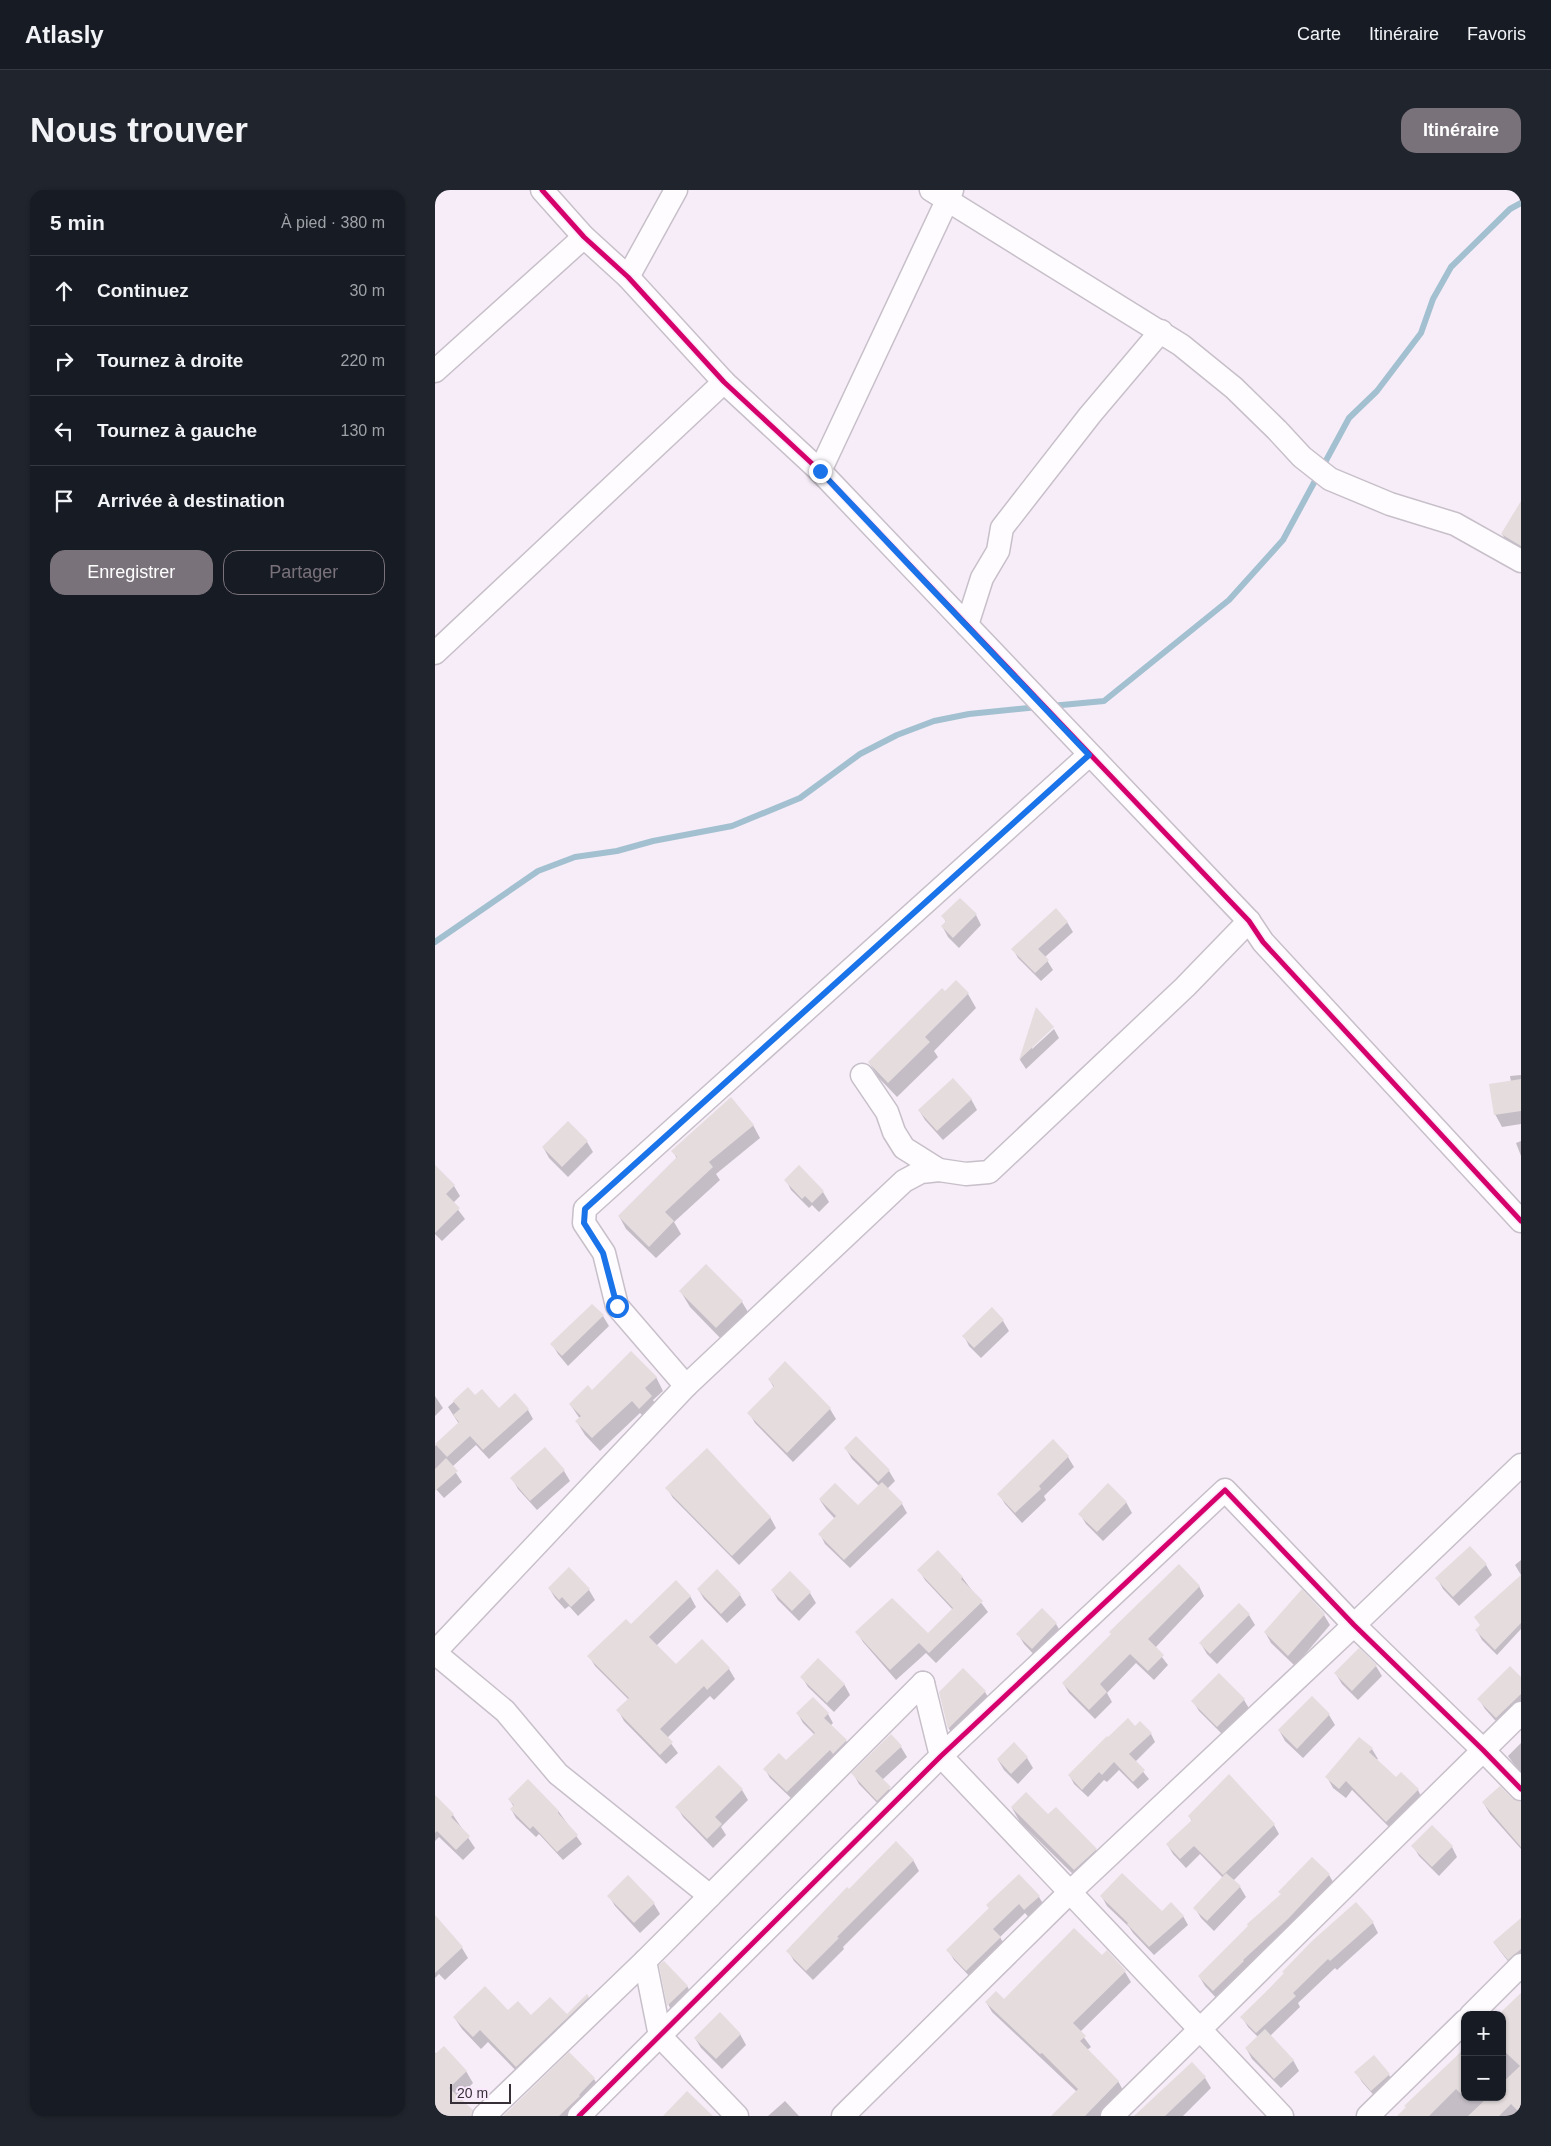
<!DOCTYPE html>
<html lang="fr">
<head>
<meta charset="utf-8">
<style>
	body { margin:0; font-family:Helvetica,sans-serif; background:#20242c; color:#f1f3f6 }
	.controls { position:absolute; right:15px; bottom:15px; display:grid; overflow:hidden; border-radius:10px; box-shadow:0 1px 4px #0004 }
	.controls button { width:45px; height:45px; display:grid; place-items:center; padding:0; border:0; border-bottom:1px solid #363941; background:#171b24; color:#f1f3f6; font:25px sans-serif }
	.scale { position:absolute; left:15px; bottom:12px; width:61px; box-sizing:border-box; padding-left:5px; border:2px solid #372f38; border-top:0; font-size:14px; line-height:18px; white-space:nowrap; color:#372f38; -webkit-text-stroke:4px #fae9fc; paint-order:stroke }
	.stop { position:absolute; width:15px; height:15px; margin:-11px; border:4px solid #1a73e8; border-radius:50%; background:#fff }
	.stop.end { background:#1a73e8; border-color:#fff; box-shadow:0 1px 5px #0008 }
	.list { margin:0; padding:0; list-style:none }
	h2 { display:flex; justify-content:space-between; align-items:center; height:65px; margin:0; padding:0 20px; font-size:21px }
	h2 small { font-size:16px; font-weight:400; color:#9ea1a6 }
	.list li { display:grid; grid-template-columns:32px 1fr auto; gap:15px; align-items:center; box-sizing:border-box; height:70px; padding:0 20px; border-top:1px solid #363941 }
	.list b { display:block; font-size:19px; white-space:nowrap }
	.list em { font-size:16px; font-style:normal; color:#9ea1a6 }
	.actions { display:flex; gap:10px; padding:15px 20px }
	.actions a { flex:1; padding:11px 0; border:1px solid #7a727b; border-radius:15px; text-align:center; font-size:18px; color:#7a727b }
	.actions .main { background:#7a727b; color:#fff }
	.icon { flex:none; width:28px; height:28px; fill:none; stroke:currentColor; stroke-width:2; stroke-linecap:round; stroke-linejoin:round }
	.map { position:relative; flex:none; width:1086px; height:1926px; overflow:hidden; border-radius:15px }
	header { display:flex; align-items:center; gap:30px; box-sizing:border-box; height:70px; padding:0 25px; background:#171b24; border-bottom:1px solid #363941 }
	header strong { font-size:24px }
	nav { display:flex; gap:28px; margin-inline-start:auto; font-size:18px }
	.intro { display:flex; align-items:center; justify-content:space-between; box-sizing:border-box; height:120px; padding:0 30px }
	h1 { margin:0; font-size:35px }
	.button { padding:12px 22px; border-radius:15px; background:#7a727b; color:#fff; font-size:18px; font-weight:700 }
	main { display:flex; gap:30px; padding:0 30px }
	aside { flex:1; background:#171b24; border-radius:15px; box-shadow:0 1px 4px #0004 }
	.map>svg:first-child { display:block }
	.shadow { fill:#0003 }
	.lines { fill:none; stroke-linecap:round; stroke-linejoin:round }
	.stream { stroke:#a3c0d1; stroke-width:6 }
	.building { fill:#e4dcdd }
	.minor-casing { stroke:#c7bfc9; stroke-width:25 }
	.minor { stroke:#fefcfe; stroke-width:22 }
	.cycleway-casing { stroke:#fae9fc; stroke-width:8 }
	.cycleway { stroke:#d6006c; stroke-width:5 }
	.route { stroke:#1a73e8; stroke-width:6 }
</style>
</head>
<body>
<header>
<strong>Atlasly</strong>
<nav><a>Carte</a><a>Itinéraire</a><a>Favoris</a></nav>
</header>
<div class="intro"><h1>Nous trouver</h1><a class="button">Itinéraire</a></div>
<main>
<aside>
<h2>5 min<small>À pied · 380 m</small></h2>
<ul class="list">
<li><svg class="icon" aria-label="ahead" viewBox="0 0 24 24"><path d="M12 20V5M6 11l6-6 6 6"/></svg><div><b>Continuez</b></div><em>30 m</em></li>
<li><svg class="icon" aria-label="right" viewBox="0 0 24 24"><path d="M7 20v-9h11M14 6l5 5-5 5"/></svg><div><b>Tournez à droite</b></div><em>220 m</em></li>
<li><svg class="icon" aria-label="left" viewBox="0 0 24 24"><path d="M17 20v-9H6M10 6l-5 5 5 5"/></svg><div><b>Tournez à gauche</b></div><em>130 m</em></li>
<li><svg class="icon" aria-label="arrive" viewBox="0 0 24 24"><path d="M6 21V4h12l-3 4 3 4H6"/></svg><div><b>Arrivée à destination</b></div></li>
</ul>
<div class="actions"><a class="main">Enregistrer</a><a>Partager</a></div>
</aside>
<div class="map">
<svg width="1086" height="1926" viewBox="0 0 1086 1926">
	<rect width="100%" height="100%" fill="#f6edf8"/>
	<g class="shadow">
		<polygon points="1086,327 1086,364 1075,357 1067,344"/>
		<polygon points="541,725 546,735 524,758 513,747 507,736 511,732 508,726"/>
		<polygon points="632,732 638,742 610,767 618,780 606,791 583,768 578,759"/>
		<polygon points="510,802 533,804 541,818 499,861 503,867 462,907 443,887 434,872"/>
		<polygon points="602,820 597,859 619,839 624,848 591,879 585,870"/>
		<polygon points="1086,885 1086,934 1067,937 1060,924 1076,892 1075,886"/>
		<polygon points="536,909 542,920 508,950 490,930 484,920"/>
		<polygon points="318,935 325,948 281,984 285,990 239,1032 246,1044 221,1068 191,1039 184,1026 242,969 238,961"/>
		<polygon points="1086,951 1086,966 1081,953"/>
		<polygon points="152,952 158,962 133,987 114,968 108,957"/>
		<polygon points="0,981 19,996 25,1006 18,1013 30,1029 7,1051 0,1044"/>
		<polygon points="351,990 388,1002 394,1012 384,1022 377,1015 374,1018 356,1000"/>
		<polygon points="246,1102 307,1112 316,1127 290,1153 255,1117"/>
		<polygon points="557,1119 568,1131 574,1141 546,1168 534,1156 529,1146"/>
		<polygon points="168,1126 174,1136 133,1176 123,1164 117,1154"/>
		<polygon points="350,1173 395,1219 401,1229 358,1272 320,1233 314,1223 339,1198 334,1189"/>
		<polygon points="221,1187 228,1201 218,1210 224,1220 213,1231 205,1223 165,1261 150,1245 142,1232 145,1229 135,1214 157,1201"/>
		<polygon points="33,1199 40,1207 64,1219 93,1220 98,1229 54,1269 41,1255 17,1277 27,1292 9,1308 0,1298 0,1256 24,1234 13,1217"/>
		<polygon points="0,1206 8,1218 0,1226"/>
		<polygon points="618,1251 633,1267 639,1277 609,1306 611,1310 587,1333 570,1314 564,1304"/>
		<polygon points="110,1259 129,1281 135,1291 102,1320 83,1299 77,1288"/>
		<polygon points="411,1259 454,1281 460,1291 452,1299 467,1314 472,1323 415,1378 390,1354 385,1344 400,1329 391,1319 385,1310 423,1317 444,1296 417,1269"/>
		<polygon points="232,1298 335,1327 341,1338 304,1375 238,1308"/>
		<polygon points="691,1312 697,1323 668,1351 651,1334 645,1324"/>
		<polygon points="1035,1358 1051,1375 1057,1385 1024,1416 1008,1399 1002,1388"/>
		<polygon points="1086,1370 1086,1385 1080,1375"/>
		<polygon points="484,1380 527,1387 553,1422 501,1473 491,1463 461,1490 428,1452 422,1442 493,1444 518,1420 490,1390"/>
		<polygon points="282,1381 305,1405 311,1415 292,1433 269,1409 263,1399"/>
		<polygon points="355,1383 375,1403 381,1413 364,1431 343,1410 337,1400"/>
		<polygon points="1086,1387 1086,1439 1062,1465 1047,1450 1042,1441"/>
		<polygon points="764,1396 769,1406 720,1458 733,1475 719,1490 701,1473 672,1503 677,1512 660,1529 634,1503 628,1493"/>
		<polygon points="114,1398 154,1400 160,1410 143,1426 134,1416 130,1419 120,1408"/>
		<polygon points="867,1401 889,1425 895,1435 860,1476 836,1453 830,1442"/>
		<polygon points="255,1406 261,1417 221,1456 241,1475 294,1479 300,1489 279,1510 275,1506 232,1548 243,1563 231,1574 189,1531 183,1520 194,1510 160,1476 154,1466 196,1435"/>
		<polygon points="607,1420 621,1434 627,1444 603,1469 589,1454 583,1444"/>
		<polygon points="814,1425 820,1435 782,1474 772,1464 766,1454"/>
		<polygon points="941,1476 947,1486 923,1510 907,1494 901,1484"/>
		<polygon points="367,1487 409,1494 415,1505 399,1522 373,1497"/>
		<polygon points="1086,1489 1086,1520 1067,1538 1050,1519 1044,1509"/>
		<polygon points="550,1502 556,1512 520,1548 514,1539 505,1503"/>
		<polygon points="877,1507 894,1525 900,1535 868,1568 850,1551 844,1540"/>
		<polygon points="809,1510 815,1520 789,1546 764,1521 758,1511"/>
		<polygon points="363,1524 393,1524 398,1533 395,1536 412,1552 418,1546 423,1554 358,1610 335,1588 330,1579 351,1572 380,1545 368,1533"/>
		<polygon points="700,1537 716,1544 720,1552 700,1572 714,1589 703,1599 684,1580 672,1592 669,1590 653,1607 639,1594 635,1586"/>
		<polygon points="1086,1553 1086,1584 1073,1566"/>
		<polygon points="579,1554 592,1568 598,1578 583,1594 569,1580 563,1570"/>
		<polygon points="466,1557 472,1567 447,1590 461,1608 449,1620 424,1594 418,1583"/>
		<polygon points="937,1559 943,1569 941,1570 961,1589 983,1600 988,1610 958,1641 917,1600 911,1608 898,1598 892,1587"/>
		<polygon points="284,1576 307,1600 313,1610 286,1637 291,1645 278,1658 248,1627 242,1617"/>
		<polygon points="93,1591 124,1622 147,1654 128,1670 104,1644 101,1647 81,1628 76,1619 79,1617 74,1609"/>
		<polygon points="0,1612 18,1625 40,1658 28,1670 4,1647 0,1651"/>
		<polygon points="1048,1612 1086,1613 1086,1659 1055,1624"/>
		<polygon points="577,1618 613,1626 661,1660 669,1674 648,1694 585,1632"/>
		<polygon points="754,1626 839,1635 844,1644 798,1691 805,1697 811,1707 779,1741 766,1728 760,1718 788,1688 765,1664 751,1678 738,1664 732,1654 757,1631"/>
		<polygon points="978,1656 1017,1657 1022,1667 1004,1686 984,1666"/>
		<polygon points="877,1669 894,1685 900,1695 784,1811 770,1796 764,1786 847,1705"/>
		<polygon points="478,1670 484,1681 408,1757 409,1759 378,1790 359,1771 353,1761 414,1701"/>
		<polygon points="174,1706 219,1714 225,1724 205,1743 180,1716"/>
		<polygon points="604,1707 610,1717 596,1730 590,1723 565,1747 571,1758 538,1790 519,1770 513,1760 555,1719 552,1715"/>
		<polygon points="667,1707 748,1726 753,1735 719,1765 698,1743 694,1737 672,1716"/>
		<polygon points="0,1729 27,1758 33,1768 10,1790 4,1784 0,1788"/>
		<polygon points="1086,1730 1086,1773 1079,1779 1059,1753"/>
		<polygon points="938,1733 943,1743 902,1780 900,1778 863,1813 865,1817 835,1846 858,1870 864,1881 846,1898 817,1869 811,1858 823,1847 813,1837 807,1827 879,1753"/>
		<polygon points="672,1762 690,1782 696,1792 645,1842 656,1857 652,1860 683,1891 689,1902 665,1926 617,1926 642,1902 557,1822 551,1812 569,1811 667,1766"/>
		<polygon points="226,1776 252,1796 258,1807 239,1825 234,1816"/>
		<polygon points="1086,1804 1086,1926 1083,1924 1082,1926 965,1926 1030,1858 1030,1907 1067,1907 1067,1825 1064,1825"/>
		<polygon points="153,1807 160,1820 89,1889 53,1852 46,1859 27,1839 19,1827 73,1822 96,1826 132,1826"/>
		<polygon points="305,1844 311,1855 287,1879 266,1858 260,1848"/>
		<polygon points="0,1863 31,1881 38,1893 23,1908 31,1915 37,1926 0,1926"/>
		<polygon points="939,1867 954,1885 960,1895 943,1910 927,1892 921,1882"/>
		<polygon points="757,1874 770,1888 776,1898 748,1926 701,1926"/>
		<polygon points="159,1889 165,1899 139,1926 70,1926"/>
		<polygon points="350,1911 364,1926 333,1926"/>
	</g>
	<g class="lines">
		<g class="stream">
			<polyline points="616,516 669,511 794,410 848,350 914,228 942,201 986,143 998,109 1016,77 1075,19 1086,13"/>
			<polyline points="0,752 103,681 140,667 182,661 218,651 297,636 365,608 425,564 462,545 499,531 534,524 603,517"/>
		</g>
	</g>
	<g class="building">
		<polygon points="1086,311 1086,356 1066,344"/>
		<polygon points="525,708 542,724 518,748 506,736 511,731 506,726"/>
		<polygon points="621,718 633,732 603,759 614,770 600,783 576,759"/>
		<polygon points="521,790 534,803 490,847 495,852 453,893 433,872 507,798 510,801"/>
		<polygon points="601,817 619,837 584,870"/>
		<polygon points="518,888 537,909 502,941 483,920"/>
		<polygon points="1086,889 1086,921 1059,925 1054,894"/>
		<polygon points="296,907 319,935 274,972 278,977 230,1022 239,1031 214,1057 183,1026 242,967 236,961"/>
		<polygon points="133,931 153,951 127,977 107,957"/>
		<polygon points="0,975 20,995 11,1004 25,1018 0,1043"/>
		<polygon points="364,975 389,1001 377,1013 370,1006 367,1009 349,990"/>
		<polygon points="271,1074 308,1111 281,1138 244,1101"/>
		<polygon points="157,1114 169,1125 127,1166 115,1154"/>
		<polygon points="557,1117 569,1130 539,1158 527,1146"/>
		<polygon points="196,1161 222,1187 210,1198 217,1206 204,1219 197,1211 157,1248 140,1231 146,1226 134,1214 153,1195 157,1200"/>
		<polygon points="350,1171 396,1218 352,1263 312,1223 339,1196 333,1189"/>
		<polygon points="33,1197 40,1205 47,1199 64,1218 80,1203 94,1219 48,1260 35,1246 12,1267 0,1254 24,1232 18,1225 25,1219 18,1211"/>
		<polygon points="421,1246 455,1280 443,1292 409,1258"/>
		<polygon points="618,1249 634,1266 604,1296 606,1299 580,1323 562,1304"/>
		<polygon points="110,1257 130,1280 95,1311 75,1288"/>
		<polygon points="272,1258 336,1327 297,1366 230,1298"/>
		<polygon points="11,1268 23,1281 0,1301 0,1279"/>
		<polygon points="447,1292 468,1313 409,1370 383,1344 401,1326 384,1309 400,1293 423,1315"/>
		<polygon points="673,1293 692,1312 662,1342 643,1324"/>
		<polygon points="1035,1356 1052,1374 1018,1407 1000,1388"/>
		<polygon points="503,1360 528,1387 526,1389 548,1411 494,1463 484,1453 455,1480 420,1442 457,1408 493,1443 518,1418 482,1380"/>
		<polygon points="744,1374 765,1396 713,1449 729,1465 713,1481 695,1464 665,1494 672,1502 654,1520 627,1493 676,1444 674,1442"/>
		<polygon points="134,1377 155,1399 136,1417 127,1407 124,1410 113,1398"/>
		<polygon points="282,1379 306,1404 286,1424 262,1399"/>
		<polygon points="355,1381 376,1402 357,1421 336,1400"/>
		<polygon points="1086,1385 1086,1433 1060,1460 1040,1440 1045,1435 1039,1427"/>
		<polygon points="241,1390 256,1406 214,1447 241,1474 267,1449 295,1478 272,1500 269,1496 225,1539 238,1552 225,1565 181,1520 194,1508 152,1466 191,1429 196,1434"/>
		<polygon points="867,1399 890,1424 853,1466 829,1442"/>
		<polygon points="804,1413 815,1424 775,1464 764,1453"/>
		<polygon points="607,1418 622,1433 597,1459 581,1444"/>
		<polygon points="924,1458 942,1475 917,1501 899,1483"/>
		<polygon points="383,1468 410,1494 392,1513 365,1487"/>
		<polygon points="1075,1476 1086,1487 1086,1504 1061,1528 1042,1509"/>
		<polygon points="528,1478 551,1501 513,1539 504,1502"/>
		<polygon points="784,1483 810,1509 782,1537 756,1511"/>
		<polygon points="877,1506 895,1524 862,1559 843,1540"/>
		<polygon points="378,1507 394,1523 389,1528 412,1550 418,1544 398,1564 395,1560 352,1602 328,1579 344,1563 351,1570 380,1543 361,1523"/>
		<polygon points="693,1528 700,1536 705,1531 717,1543 694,1564 710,1580 698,1592 679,1572 667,1585 664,1582 647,1600 633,1585 672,1546 673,1547"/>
		<polygon points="456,1544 467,1556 440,1581 456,1597 442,1611 416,1583"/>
		<polygon points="924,1547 938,1558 934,1562 961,1587 966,1582 984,1599 951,1632 911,1591 904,1599 890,1587"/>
		<polygon points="579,1552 593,1567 576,1584 562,1569"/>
		<polygon points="284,1575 308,1599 280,1627 287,1634 272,1649 240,1617"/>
		<polygon points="794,1584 840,1634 788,1685 759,1656 745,1669 731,1654 757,1630 753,1626"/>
		<polygon points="93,1589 124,1621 123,1623 143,1645 122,1662 98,1636 95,1639 75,1619 79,1615 73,1609"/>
		<polygon points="1065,1596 1077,1608 1086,1612 1086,1657 1047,1612"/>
		<polygon points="591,1602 613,1624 621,1617 662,1659 639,1680 576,1617"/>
		<polygon points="0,1605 19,1624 16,1627 35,1646 21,1660 2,1641 0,1643"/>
		<polygon points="997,1635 1018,1656 997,1677 976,1656"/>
		<polygon points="461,1651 479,1670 402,1747 404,1748 371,1781 351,1761 412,1697 414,1699"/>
		<polygon points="877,1667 895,1684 853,1729 808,1770 809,1771 778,1801 763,1786 813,1736 812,1734 846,1704 843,1702"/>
		<polygon points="687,1683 727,1721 736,1712 749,1726 714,1757 692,1734 693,1733 665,1706"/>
		<polygon points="791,1683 806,1696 772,1731 758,1718"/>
		<polygon points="584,1684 605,1706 589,1720 584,1714 558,1739 566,1747 531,1781 511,1760 554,1718 551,1715"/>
		<polygon points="193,1685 220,1713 199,1733 172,1706"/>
		<polygon points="921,1712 939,1732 895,1771 893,1769 858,1803 861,1806 821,1843 805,1827 836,1797 849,1783 847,1782 877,1751"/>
		<polygon points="0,1725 28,1757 0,1783"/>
		<polygon points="1086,1728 1086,1759 1073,1770 1058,1752"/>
		<polygon points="639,1738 667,1765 672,1760 691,1781 638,1833 651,1846 645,1851 684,1891 650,1926 616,1926 643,1899 607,1863 605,1864 550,1812 561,1801 569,1809"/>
		<polygon points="229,1771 253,1796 232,1816 224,1775"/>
		<polygon points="50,1796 73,1820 83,1811 96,1825 115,1807 132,1824 152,1804 154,1807 81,1877 45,1840 38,1847 18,1827"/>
		<polygon points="1086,1803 1086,1924 1076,1914 1064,1926 1033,1926 1053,1907 1067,1907 1067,1893 1085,1876 1067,1859 1067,1821"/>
		<polygon points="285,1822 306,1844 281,1869 259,1848"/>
		<polygon points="830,1839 859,1870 839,1889 810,1858"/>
		<polygon points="9,1856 32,1881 14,1898 38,1920 36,1926 0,1926 0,1864"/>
		<polygon points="1030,1858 1030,1908 1021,1899 994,1926 962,1926 971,1917 969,1916"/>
		<polygon points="134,1862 160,1888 144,1905 145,1906 124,1926 68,1926"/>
		<polygon points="939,1865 955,1884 936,1901 919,1882"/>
		<polygon points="757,1872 771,1887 730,1926 699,1926"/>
		<polygon points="252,1901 278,1926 228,1926"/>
	</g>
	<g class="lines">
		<defs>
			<g id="minor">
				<polyline points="107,0 149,47 193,87 289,192 385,281 814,731 828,752 1086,1031"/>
				<polyline points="496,0 746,155 799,198 842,240 867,267 895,289 955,314 1020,334 1086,371"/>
				<polyline points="193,87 241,0"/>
				<polyline points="0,181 149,47"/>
				<polyline points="385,281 517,0"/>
				<polyline points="532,435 547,388 563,361 567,338 655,225 726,141"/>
				<polyline points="0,463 289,192"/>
				<polyline points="427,885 452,922 459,942 469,958 504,980"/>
				<polyline points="251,1196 182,1116 169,1063 149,1033 150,1019 654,565"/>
				<polyline points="0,1462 251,1196 469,991 486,982 504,980 531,984 554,982 750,797 814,731"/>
				<polyline points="0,1463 70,1521 123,1584 275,1706"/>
				<polyline points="488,1493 506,1566 847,1926"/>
				<polyline points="210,1771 225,1846 302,1926"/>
				<polyline points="1036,1825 1086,1775"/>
				<polyline points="49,1926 210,1771 488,1493"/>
				<polyline points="144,1926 506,1566 790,1300 919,1435 1048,1560 1086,1599"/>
				<polyline points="408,1926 634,1703 919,1435 1086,1275"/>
				<polyline points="677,1926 1086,1523"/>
				<polyline points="933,1926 1030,1831"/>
			</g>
		</defs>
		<use href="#minor" class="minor-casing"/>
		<use href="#minor" class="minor"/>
		<defs>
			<g id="cycleway">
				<polyline points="107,0 149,47 193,87 289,192 385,281 814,731 828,752 1086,1031"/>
				<polyline points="144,1926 506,1566 790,1300 919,1435 1048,1560 1086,1599"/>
			</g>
		</defs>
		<use href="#cycleway" class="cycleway-casing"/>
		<use href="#cycleway" class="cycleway"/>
	</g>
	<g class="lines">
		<polyline class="route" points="182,1116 168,1063 149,1033 150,1019 654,565 385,281"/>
	</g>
</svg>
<div class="controls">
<button>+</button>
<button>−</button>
</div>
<div class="scale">20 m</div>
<div class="stop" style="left:182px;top:1116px"></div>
<div class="stop end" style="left:385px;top:281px"></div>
</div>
</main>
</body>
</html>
